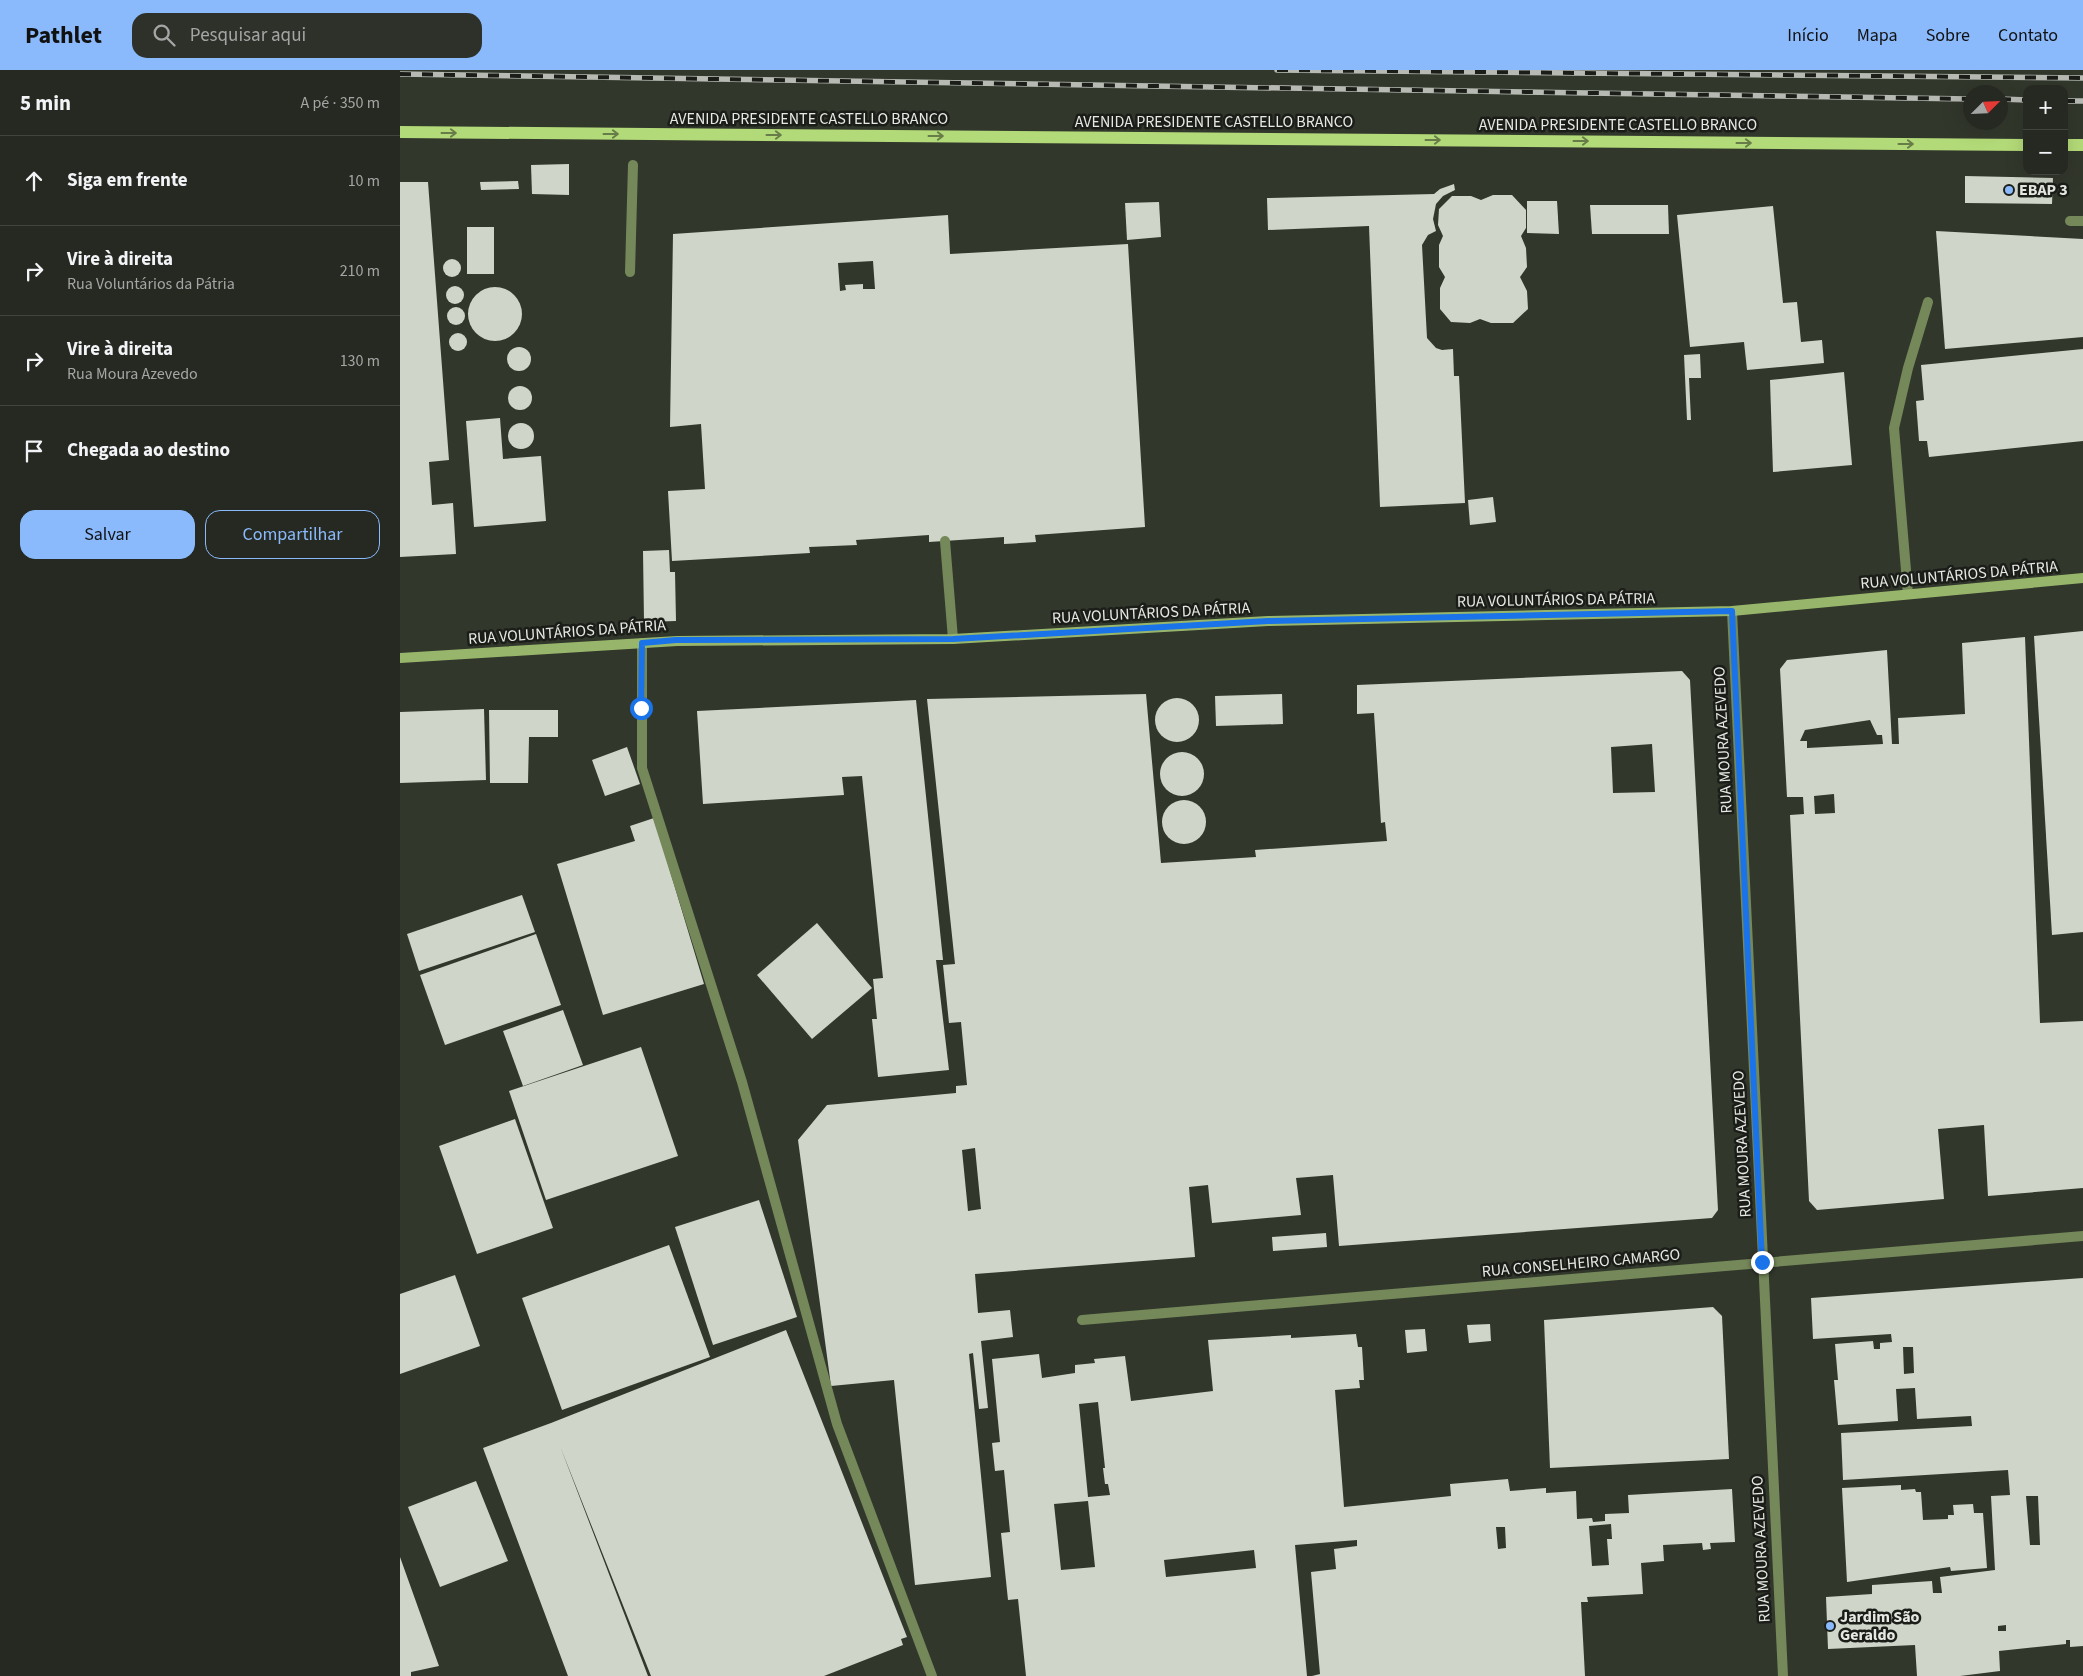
<!DOCTYPE html>
<html lang="pt">
<head>
<meta charset="utf-8">
<style>
	body { margin:0; font-family:"Source Sans 3",sans-serif; background:#2e312a; color:#f1f3f6 }
	.controls { position:absolute; right:15px; top:15px; display:grid; overflow:hidden; border-radius:10px; box-shadow:0 5px 20px #0002 }
	.controls button { width:45px; height:45px; display:grid; place-items:center; padding:0; border:0; border-bottom:1px solid #42453f; background:#262921; color:#f1f3f6; font:25px sans-serif }
	.compass { position:absolute; left:1563px; top:15px; width:45px; height:45px; border-radius:50%; background:#262921; box-shadow:0 5px 20px #0002; rotate:66deg }
	.stop { position:absolute; width:15px; height:15px; margin:-11px; border:4px solid #1a73e8; border-radius:50%; background:#fff }
	.stop.end { background:#1a73e8; border-color:#fff; box-shadow:0 1px 5px #0008 }
	.list { margin:0; padding:0; list-style:none }
	h2 { display:flex; justify-content:space-between; align-items:center; height:65px; margin:0; padding:0 20px; font-size:21px }
	h2 small { font-size:16px; font-weight:400; color:#a4a6a5 }
	.list li { display:grid; grid-template-columns:32px 1fr auto; gap:15px; align-items:center; box-sizing:border-box; height:90px; padding:0 20px; border-top:1px solid #42453f }
	.list b { display:block; font-size:19px; white-space:nowrap }
	.list p { margin:0; font-size:16px; white-space:nowrap; color:#a4a6a5 }
	.list em { font-size:16px; font-style:normal; color:#a4a6a5 }
	.actions { display:flex; gap:10px; padding:15px 20px }
	.actions a { flex:1; padding:11px 0; border:1px solid #8abafc; border-radius:15px; text-align:center; font-size:18px; color:#8abafc }
	.actions .main { background:#8abafc; color:#111 }
	.icon { flex:none; width:28px; height:28px; fill:none; stroke:currentColor; stroke-width:2; stroke-linecap:round; stroke-linejoin:round }
	.map { position:relative; flex:none; width:1683px; height:1606px; overflow:hidden }
	header { display:flex; align-items:center; gap:30px; box-sizing:border-box; height:70px; padding:0 25px; background:#8abafc; color:#111 }
	header strong { font-size:24px }
	nav { display:flex; gap:28px; margin-inline-start:auto; font-size:18px }
	.search { width:350px; height:45px; background:#2e312a; display:flex; align-items:center; gap:12px; box-sizing:border-box; padding:0 18px; border-radius:15px; color:#a4a6a5; font-size:19px }
	main { display:flex }
	aside { flex:1; background:#262921 }
	.map>svg:first-child { display:block }
	.building { fill:#cfd5c8; fill-rule:evenodd }
	.lines { fill:none; stroke-linecap:round; stroke-linejoin:round }
	.lane { stroke:#75885a; stroke-width:10 }
	.street { stroke:#75885a; stroke-width:10 }
	.secondary { stroke:#98b66b; stroke-width:10 }
	.primary { stroke:#b3da78; stroke-width:12 }
	.rail-casing { stroke:#b6bab3; stroke-width:5.5 }
	.rail { stroke:#1b1d18; stroke-width:4; stroke-dasharray:11; stroke-linecap:butt }
	.oneway { stroke:#677c48 }
	.route { stroke:#1a73e8; stroke-width:6 }
	.poi-dot { fill:#8abafc; stroke:#1b1d18; stroke-width:2 }
	.labels { text-anchor:middle; dominant-baseline:central; stroke-width:5; stroke-linejoin:round; paint-order:stroke }
	.street-label { font-size:16px; fill:#e6e9e3; stroke:#1b1d18 }
	.poi-label { font-size:16px; font-weight:bold; fill:#e6e9e3; stroke:#1b1d18; text-anchor:start }
</style>
</head>
<body>
<header>
<strong>Pathlet</strong>
<div class="search"><svg class="icon" aria-label="search" viewBox="0 0 24 24"><circle cx="10" cy="10" r="6"/><path d="M15 15l6 6"/></svg>Pesquisar aqui</div>
<nav><a>Início</a><a>Mapa</a><a>Sobre</a><a>Contato</a></nav>
</header>
<main>
<aside>
<h2>5 min<small>A pé · 350 m</small></h2>
<ul class="list">
<li><svg class="icon" aria-label="ahead" viewBox="0 0 24 24"><path d="M12 20V5M6 11l6-6 6 6"/></svg><div><b>Siga em frente</b></div><em>10 m</em></li>
<li><svg class="icon" aria-label="right" viewBox="0 0 24 24"><path d="M7 20v-9h11M14 6l5 5-5 5"/></svg><div><b>Vire à direita</b><p>Rua Voluntários da Pátria</p></div><em>210 m</em></li>
<li><svg class="icon" aria-label="right" viewBox="0 0 24 24"><path d="M7 20v-9h11M14 6l5 5-5 5"/></svg><div><b>Vire à direita</b><p>Rua Moura Azevedo</p></div><em>130 m</em></li>
<li><svg class="icon" aria-label="arrive" viewBox="0 0 24 24"><path d="M6 21V4h12l-3 4 3 4H6"/></svg><div><b>Chegada ao destino</b></div></li>
</ul>
<div class="actions"><a class="main">Salvar</a><a>Compartilhar</a></div>
</aside>
<div class="map">
<svg width="1683" height="1606" viewBox="0 0 1683 1606">
	<rect width="100%" height="100%" fill="#32372c"/>
	<g class="building">
		<polygon points="169,94 169,125 132,124 131,95"/>
		<polygon points="1565,106 1653,108 1652,134 1565,133"/>
		<polygon points="118,111 119,119 81,120 80,112"/>
		<polygon points="0,112 28,112 49,390 29,392 32,435 53,433 56,484 0,487"/>
		<polygon points="1054,114 1055,120 1043,126 1036,134 1033,149 1036,161 1028,165 1022,175 1027,268 1036,278 1042,280 1053,279 1054,306 1059,306 1065,433 980,437 969,156 868,160 867,128 1034,124 1040,119"/>
		<polygon points="1093,125 1112,125 1126,140 1126,158 1121,166 1126,178 1127,197 1120,207 1127,221 1128,239 1113,253 1091,253 1080,249 1070,253 1051,252 1040,239 1040,218 1045,207 1039,197 1039,175 1043,166 1038,155 1039,139 1052,126 1071,126 1081,130"/>
		<polygon points="1127,131 1157,131 1159,164 1127,163"/>
		<polygon points="759,132 761,167 727,170 725,133"/>
		<polygon points="1190,135 1268,135 1269,164 1192,164"/>
		<polygon points="1373,136 1383,233 1397,232 1401,272 1422,270 1424,293 1347,300 1344,272 1290,277 1277,145"/>
		<path d="M 548,145 L 550,184 L 728,174 L 745,457 L 635,465 L 636,472 L 604,474 L 604,467 L 529,472 L 529,465 L 456,470 L 457,475 L 409,477 L 410,483 L 272,491 L 268,421 L 305,419 L 301,354 L 270,357 L 273,164 ZM 473,191 L 475,219 L 463,219 L 463,214 L 445,215 L 446,220 L 440,221 L 438,193 Z"/>
		<rect x="67" y="157" width="27" height="47"/>
		<polygon points="1536,161 1683,169 1683,267 1545,279"/>
		<circle cx="52" cy="198" r="9"/>
		<circle cx="55" cy="225" r="9"/>
		<circle cx="95" cy="244" r="27"/>
		<circle cx="56" cy="246" r="9"/>
		<circle cx="58" cy="272" r="9"/>
		<circle cx="119" cy="289" r="12"/>
		<polygon points="1683,279 1683,371 1529,387 1527,371 1519,371 1516,331 1524,330 1521,295"/>
		<polygon points="1300,284 1301,308 1289,308 1291,350 1287,350 1284,285"/>
		<polygon points="1444,302 1452,395 1373,402 1370,310"/>
		<circle cx="120" cy="328" r="12"/>
		<polygon points="100,348 103,389 141,386 146,451 74,457 66,351"/>
		<circle cx="121" cy="366" r="13"/>
		<polygon points="1093,427 1096,452 1070,455 1068,430"/>
		<polygon points="269,480 270,502 275,502 276,551 244,552 243,481"/>
		<polygon points="1683,561 1683,862 1652,865 1634,566"/>
		<path d="M 1625,567 L 1640,953 L 1683,951 L 1683,1118 L 1588,1126 L 1584,1055 L 1538,1059 L 1544,1129 L 1417,1140 L 1409,1131 L 1390,745 L 1404,744 L 1403,727 L 1387,727 L 1380,599 L 1387,590 L 1487,580 L 1492,674 L 1499,674 L 1498,648 L 1565,644 L 1562,573 ZM 1470,650 L 1477,665 L 1482,665 L 1483,674 L 1407,678 L 1407,671 L 1400,671 L 1405,660 ZM 1434,724 L 1435,743 L 1415,744 L 1414,726 Z"/>
		<path d="M 1282,601 L 1290,610 L 1318,1140 L 1312,1148 L 939,1176 L 933,1105 L 896,1108 L 901,1145 L 812,1153 L 808,1115 L 789,1117 L 795,1187 L 575,1204 L 578,1243 L 610,1240 L 613,1267 L 581,1271 L 588,1338 L 579,1339 L 573,1283 L 569,1284 L 591,1507 L 515,1515 L 494,1310 L 431,1316 L 398,1070 L 427,1035 L 556,1023 L 556,1016 L 567,1015 L 561,952 L 549,953 L 543,895 L 555,894 L 527,629 L 746,624 L 761,793 L 856,787 L 855,780 L 987,771 L 985,752 L 981,753 L 974,643 L 957,644 L 957,615 ZM 1252,674 L 1255,722 L 1213,723 L 1211,677 ZM 575,1078 L 581,1139 L 568,1141 L 562,1080 Z"/>
		<polygon points="882,624 883,654 816,656 815,626"/>
		<circle cx="777" cy="650" r="22"/>
		<polygon points="516,630 543,890 536,890 549,1000 478,1007 472,949 477,949 473,909 483,908 462,706 442,707 444,725 303,734 297,641"/>
		<polygon points="84,639 86,710 0,713 0,642"/>
		<polygon points="89,640 158,640 158,667 129,667 128,713 90,713"/>
		<polygon points="227,677 240,714 205,726 192,690"/>
		<circle cx="782" cy="704" r="22"/>
		<circle cx="784" cy="752" r="22"/>
		<polygon points="254,748 304,914 203,945 157,794 235,771 230,756"/>
		<polygon points="122,825 135,862 19,901 7,864"/>
		<polygon points="417,853 472,918 412,969 357,905"/>
		<polygon points="136,864 161,935 45,975 20,905"/>
		<polygon points="163,940 183,995 123,1016 103,961"/>
		<polygon points="241,977 278,1086 146,1130 109,1021"/>
		<polygon points="115,1049 153,1158 77,1184 39,1076"/>
		<polygon points="359,1130 397,1247 313,1275 275,1157"/>
		<polygon points="926,1163 927,1177 873,1181 872,1167"/>
		<polygon points="269,1175 310,1287 162,1340 122,1228"/>
		<polygon points="55,1205 80,1276 0,1304 0,1224"/>
		<path d="M 1683,1208 L 1683,1576 L 1670,1577 L 1670,1570 L 1666,1570 L 1666,1574 L 1599,1581 L 1600,1601 L 1560,1606 L 1517,1606 L 1515,1575 L 1428,1579 L 1426,1527 L 1472,1524 L 1472,1515 L 1532,1511 L 1533,1523 L 1542,1523 L 1540,1507 L 1595,1500 L 1591,1426 L 1610,1425 L 1608,1400 L 1443,1410 L 1441,1363 L 1572,1356 L 1571,1346 L 1517,1349 L 1515,1318 L 1496,1319 L 1498,1351 L 1438,1355 L 1434,1310 L 1438,1310 L 1435,1274 L 1473,1271 L 1474,1279 L 1480,1279 L 1480,1273 L 1492,1272 L 1491,1264 L 1413,1269 L 1411,1228 ZM 1503,1277 L 1513,1277 L 1514,1303 L 1504,1304 ZM 1626,1426 L 1638,1426 L 1640,1475 L 1630,1475 ZM 1606,1555 L 1606,1561 L 1598,1561 L 1598,1556 Z"/>
		<polygon points="1313,1237 1322,1246 1329,1389 1150,1398 1144,1250"/>
		<polygon points="1090,1254 1091,1271 1069,1273 1067,1255"/>
		<polygon points="1025,1259 1027,1281 1007,1283 1005,1260"/>
		<polygon points="386,1260 507,1567 501,1569 503,1575 424,1606 251,1606 160,1376 248,1606 168,1606 83,1378 151,1353"/>
		<path d="M 956,1264 L 958,1277 L 962,1277 L 964,1310 L 959,1310 L 960,1318 L 935,1320 L 944,1437 L 1051,1426 L 1050,1414 L 1108,1409 L 1110,1421 L 1146,1418 L 1146,1423 L 1176,1421 L 1177,1449 L 1192,1448 L 1193,1452 L 1205,1451 L 1205,1444 L 1229,1443 L 1228,1425 L 1332,1419 L 1335,1472 L 1310,1473 L 1311,1479 L 1303,1480 L 1302,1473 L 1263,1475 L 1264,1491 L 1241,1493 L 1243,1524 L 1187,1527 L 1188,1532 L 1181,1532 L 1185,1606 L 912,1606 L 920,1604 L 911,1502 L 936,1499 L 934,1479 L 957,1476 L 957,1470 L 895,1475 L 907,1606 L 626,1606 L 618,1529 L 608,1530 L 601,1463 L 610,1462 L 604,1400 L 595,1401 L 592,1373 L 600,1372 L 592,1289 L 639,1284 L 642,1308 L 675,1303 L 675,1295 L 695,1293 L 694,1289 L 725,1286 L 731,1331 L 813,1321 L 808,1270 L 891,1265 L 891,1268 ZM 698,1332 L 705,1398 L 703,1398 L 705,1414 L 708,1414 L 710,1425 L 688,1427 L 679,1334 ZM 688,1431 L 695,1497 L 661,1500 L 654,1434 ZM 1211,1454 L 1212,1469 L 1207,1469 L 1209,1495 L 1192,1496 L 1189,1456 ZM 1096,1457 L 1105,1457 L 1106,1478 L 1098,1479 ZM 854,1480 L 856,1498 L 766,1507 L 764,1490 Z"/>
		<polygon points="76,1411 108,1491 40,1517 8,1437"/>
		<polygon points="1501,1415 1501,1420 1515,1419 1516,1422 1521,1422 1523,1450 1548,1449 1548,1445 1554,1445 1553,1435 1573,1434 1574,1443 1583,1443 1587,1498 1551,1501 1550,1497 1447,1512 1442,1418"/>
		<polygon points="0,1487 39,1596 11,1602 11,1606 0,1606"/>
	</g>
	<g class="lines">
		<g class="lane">
			<polyline points="1670,151 1683,151"/>
			<polyline points="230,202 233,95"/>
			<polyline points="545,471 553,569"/>
			<polyline points="1508,524 1494,358 1508,298 1528,232"/>
			<polyline points="242,573 242,698 342,1012 437,1354 532,1606"/>
		</g>
		<g class="street">
			<polyline points="1332,541 1383,1606"/>
			<polyline points="682,1250 1683,1166"/>
		</g>
		<polyline class="secondary" points="0,588 277,571 553,569 868,551 1332,541 1683,508"/>
		<g class="primary">
			<polyline points="0,62 1627,75"/>
			<polyline points="1664,75 1683,75"/>
		</g>
		<defs>
			<g id="rail">
				<polyline points="877,0 1683,8"/>
				<polyline points="0,4 1570,29"/>
				<polyline points="1600,29 1627,30"/>
				<polyline points="1664,31 1683,31"/>
			</g>
		</defs>
		<use href="#rail" class="rail-casing"/>
		<use href="#rail" class="rail"/>
	</g>
	<defs><path id="oneway-shaft" d="M-6 0H5M1.5-3L5.5 0L1.5 3" fill="none" stroke-width="1.6" stroke-linecap="round" stroke-linejoin="round" transform="scale(1.25)"/></defs>
	<g class="oneway">
		<use href="#oneway-shaft" transform="translate(49 63)"/>
		<use href="#oneway-shaft" transform="translate(211 64)"/>
		<use href="#oneway-shaft" transform="translate(374 65)"/>
		<use href="#oneway-shaft" transform="translate(536 66)"/>
		<use href="#oneway-shaft" transform="translate(1033 70)"/>
		<use href="#oneway-shaft" transform="translate(1181 71)"/>
		<use href="#oneway-shaft" transform="translate(1344 73)"/>
		<use href="#oneway-shaft" transform="translate(1506 74)"/>
	</g>
	<g class="lines">
		<polyline class="route" points="241,638 242,573 276,570 553,569 868,551 1332,541 1362,1192"/>
	</g>
	<g class="poi-dot">
		<circle cx="1609" cy="120" r="5"/>
		<circle cx="1430" cy="1556" r="5"/>
	</g>
	<g class="labels">
		<g class="street-label">
			<text x="409" y="49">AVENIDA PRESIDENTE CASTELLO BRANCO</text>
			<text x="814" y="52">AVENIDA PRESIDENTE CASTELLO BRANCO</text>
			<text x="1218" y="55">AVENIDA PRESIDENTE CASTELLO BRANCO</text>
			<text transform="translate(1559 505) rotate(-5)">RUA VOLUNTÁRIOS DA PÁTRIA</text>
			<text transform="translate(1156 530) rotate(-1)">RUA VOLUNTÁRIOS DA PÁTRIA</text>
			<text transform="translate(751 543) rotate(-3)">RUA VOLUNTÁRIOS DA PÁTRIA</text>
			<text transform="translate(167 562) rotate(-4)">RUA VOLUNTÁRIOS DA PÁTRIA</text>
			<text transform="translate(1323 670) rotate(-93)">RUA MOURA AZEVEDO</text>
			<text transform="translate(1342 1074) rotate(-93)">RUA MOURA AZEVEDO</text>
			<text transform="translate(1181 1193) rotate(-5)">RUA CONSELHEIRO CAMARGO</text>
			<text transform="translate(1361 1479) rotate(-93)">RUA MOURA AZEVEDO</text>
		</g>
		<g class="poi-label">
			<text x="1619" y="120">EBAP 3</text>
			<text x="1440" y="1547">Jardim São<tspan x="1440" dy="18">Geraldo</tspan></text>
		</g>
	</g>
</svg>
<div class="controls">
<button>+</button>
<button>−</button>
</div>
<svg class="compass" viewBox="-18 -18 36 36"><path d="M0-13l5 13h-10z" fill="#e53935"/><path d="M0 13l5-13h-10z" fill="#a4a6a5"/></svg>
<div class="stop" style="left:241px;top:638px"></div>
<div class="stop end" style="left:1362px;top:1192px"></div>
</div>
</main>
</body>
</html>
